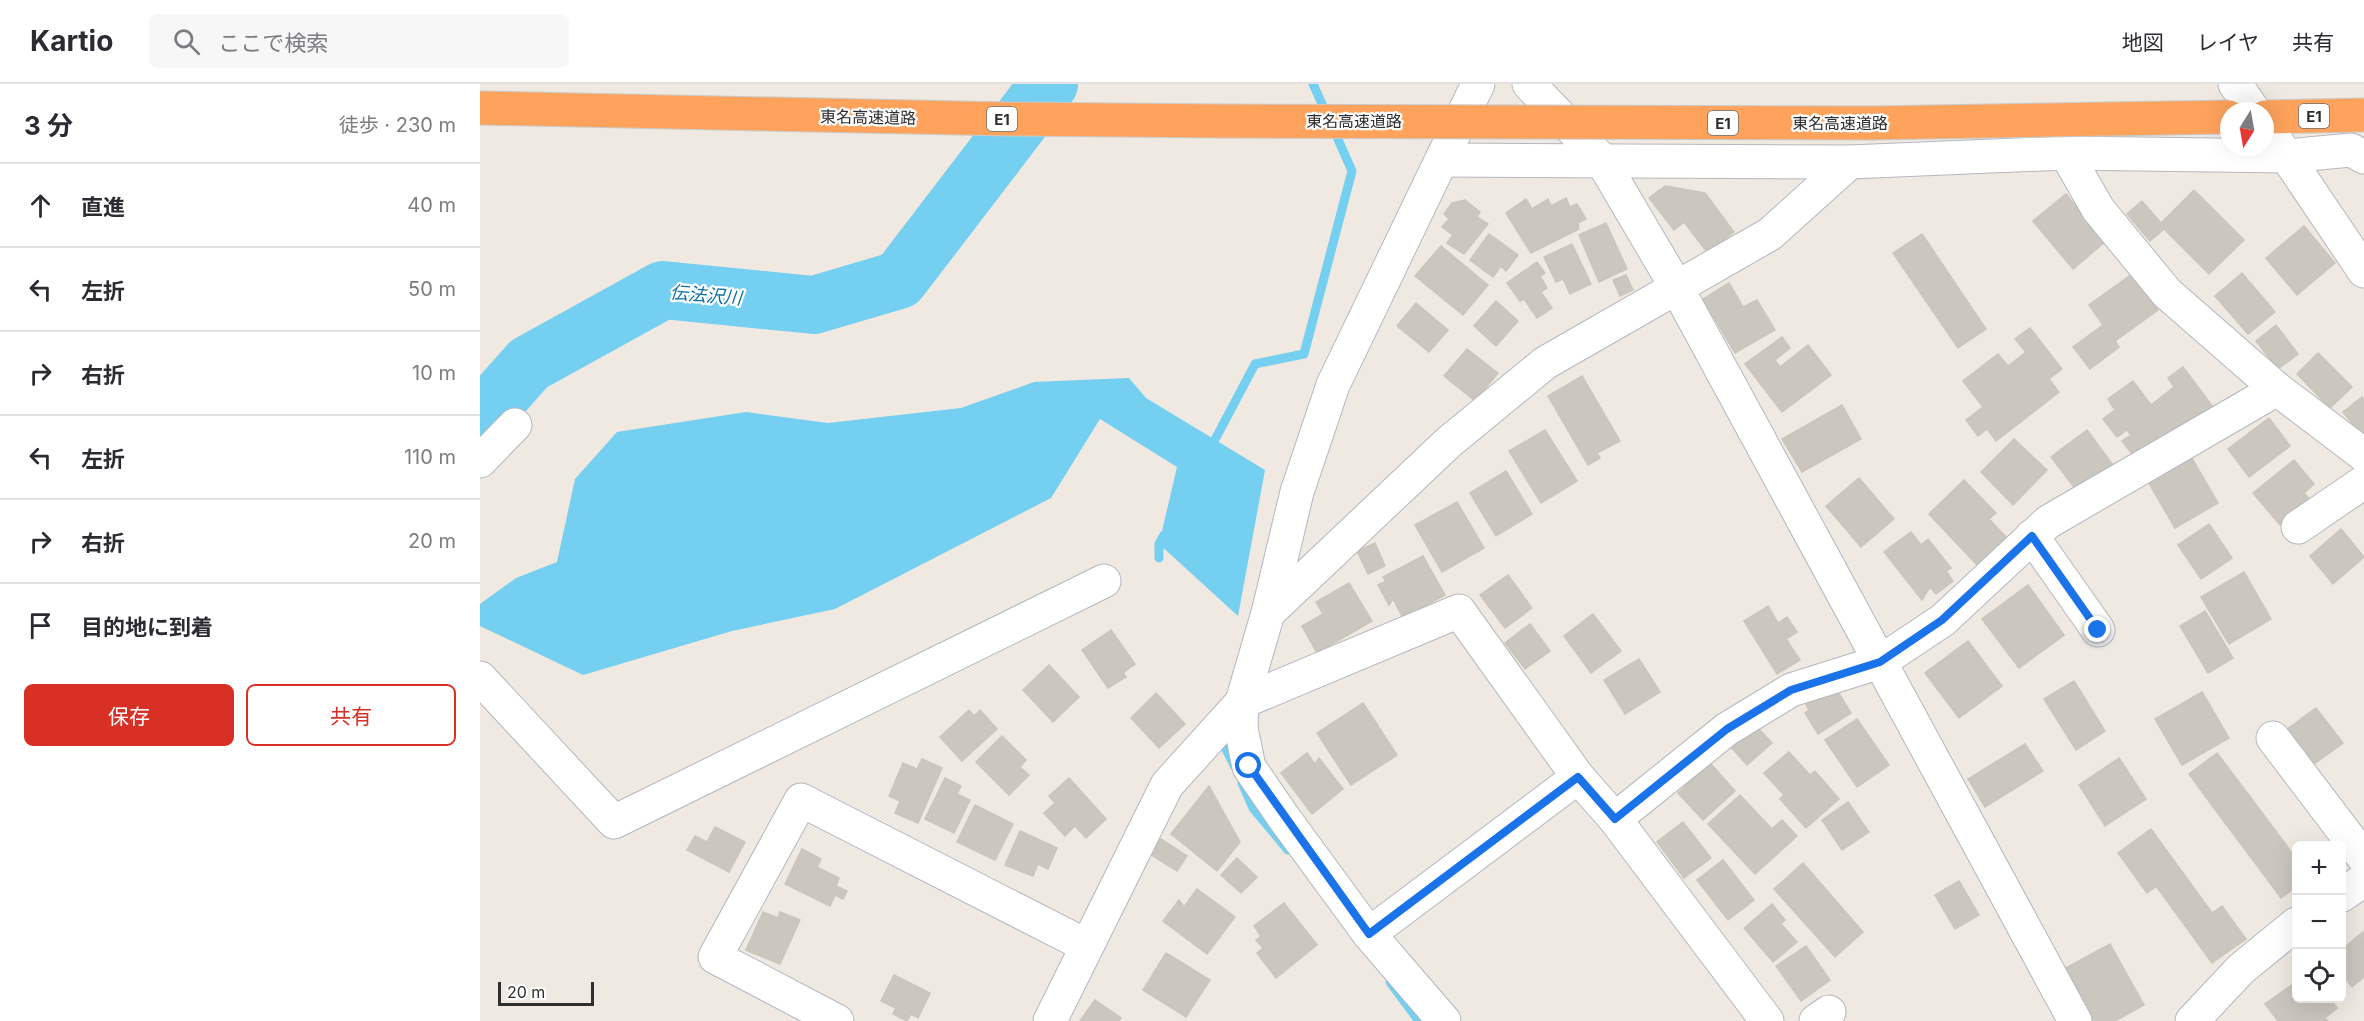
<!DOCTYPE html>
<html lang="ja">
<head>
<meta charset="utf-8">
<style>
	body { margin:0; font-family:Inter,"Noto Sans JP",sans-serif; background:#f7f7f7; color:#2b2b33 }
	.controls { position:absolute; right:18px; bottom:18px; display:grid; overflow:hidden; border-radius:9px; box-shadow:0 6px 24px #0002 }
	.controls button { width:54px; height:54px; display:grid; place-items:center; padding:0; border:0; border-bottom:2px solid #e1e1e2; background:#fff; color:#2b2b33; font:30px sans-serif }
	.compass { position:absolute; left:1740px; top:18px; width:54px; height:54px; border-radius:50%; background:#fff; box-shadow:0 6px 24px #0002; rotate:191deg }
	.scale { position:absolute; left:18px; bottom:15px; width:96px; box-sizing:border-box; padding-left:6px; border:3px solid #2e2e2e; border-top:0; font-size:16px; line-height:21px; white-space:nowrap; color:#2e2e2e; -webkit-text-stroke:4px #fff; paint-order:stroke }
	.stop { position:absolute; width:18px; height:18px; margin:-14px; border:4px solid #1a73e8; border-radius:50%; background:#fff }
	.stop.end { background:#1a73e8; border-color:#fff; box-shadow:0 2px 6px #0008 }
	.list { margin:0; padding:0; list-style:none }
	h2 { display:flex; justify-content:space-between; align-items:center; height:78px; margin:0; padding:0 24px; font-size:26px }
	h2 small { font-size:20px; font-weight:400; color:#7c7c81 }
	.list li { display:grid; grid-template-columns:39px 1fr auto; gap:18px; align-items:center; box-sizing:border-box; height:84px; padding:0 24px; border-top:2px solid #e1e1e2 }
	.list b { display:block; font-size:22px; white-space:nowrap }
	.list em { font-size:20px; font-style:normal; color:#7c7c81 }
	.actions { display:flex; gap:12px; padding:18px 24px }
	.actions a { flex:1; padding:14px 0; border:2px solid #d93025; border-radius:9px; text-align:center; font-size:21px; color:#d93025 }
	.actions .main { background:#d93025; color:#fff }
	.icon { flex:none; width:33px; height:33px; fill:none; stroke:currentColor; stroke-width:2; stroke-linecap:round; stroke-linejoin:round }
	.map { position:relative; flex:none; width:1884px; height:937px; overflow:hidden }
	header { display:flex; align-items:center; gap:36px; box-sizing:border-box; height:84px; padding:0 30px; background:#fff; border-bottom:2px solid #e1e1e2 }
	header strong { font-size:28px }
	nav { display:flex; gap:33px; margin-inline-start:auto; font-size:21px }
	.search { width:420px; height:54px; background:#f7f7f7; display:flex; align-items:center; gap:15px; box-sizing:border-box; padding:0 21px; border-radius:9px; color:#7c7c81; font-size:22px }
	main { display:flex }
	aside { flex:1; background:#fff }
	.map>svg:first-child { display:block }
	.water { fill:#75cff0 }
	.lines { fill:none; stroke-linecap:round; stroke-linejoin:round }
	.stream { stroke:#75cff0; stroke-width:9 }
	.river { stroke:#75cff0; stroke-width:58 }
	.building { fill:#cbc7bf; stroke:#cbc5ba; stroke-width:1.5 }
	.minor-casing { stroke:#b4b7c1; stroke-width:35 }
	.highway-casing { stroke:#c9c9c9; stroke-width:35 }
	.minor { stroke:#fff; stroke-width:33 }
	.highway { stroke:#ffa35c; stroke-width:33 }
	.highway-bridge-casing { stroke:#c9c9c9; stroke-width:35; stroke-linecap:butt }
	.highway-bridge { stroke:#ffa35c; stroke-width:33 }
	.route { stroke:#1a73e8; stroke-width:8 }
	.labels { text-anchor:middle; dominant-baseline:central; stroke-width:4.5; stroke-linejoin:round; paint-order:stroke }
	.shield { fill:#fff; stroke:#6d6d6d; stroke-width:1.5 }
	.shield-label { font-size:15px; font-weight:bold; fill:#2e2e2e }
	.street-label { font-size:16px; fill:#2e2e2e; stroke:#fff }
	.water-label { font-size:18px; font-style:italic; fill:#0d6fa3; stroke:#fff }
</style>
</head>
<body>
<header>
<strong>Kartio</strong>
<div class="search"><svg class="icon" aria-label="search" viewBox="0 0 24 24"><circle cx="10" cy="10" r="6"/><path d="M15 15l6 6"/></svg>ここで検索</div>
<nav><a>地図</a><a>レイヤ</a><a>共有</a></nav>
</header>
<main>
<aside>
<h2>3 分<small>徒歩 · 230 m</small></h2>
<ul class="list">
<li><svg class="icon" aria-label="ahead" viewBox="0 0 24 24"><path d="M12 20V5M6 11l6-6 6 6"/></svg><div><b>直進</b></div><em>40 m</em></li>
<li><svg class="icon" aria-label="left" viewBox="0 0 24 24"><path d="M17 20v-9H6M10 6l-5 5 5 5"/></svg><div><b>左折</b></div><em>50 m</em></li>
<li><svg class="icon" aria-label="right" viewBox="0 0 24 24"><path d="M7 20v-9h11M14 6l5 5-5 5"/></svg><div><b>右折</b></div><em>10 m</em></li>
<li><svg class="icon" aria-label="left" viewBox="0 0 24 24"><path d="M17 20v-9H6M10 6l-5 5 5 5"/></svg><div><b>左折</b></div><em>110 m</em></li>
<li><svg class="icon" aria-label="right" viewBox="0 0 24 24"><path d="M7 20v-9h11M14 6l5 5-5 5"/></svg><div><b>右折</b></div><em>20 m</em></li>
<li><svg class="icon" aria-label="arrive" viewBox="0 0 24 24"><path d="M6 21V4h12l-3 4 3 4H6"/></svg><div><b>目的地に到着</b></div></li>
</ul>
<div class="actions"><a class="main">保存</a><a>共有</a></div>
</aside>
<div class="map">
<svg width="1884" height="937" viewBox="0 0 1884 937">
	<rect width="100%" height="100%" fill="#efe9e1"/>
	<polygon class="water" points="649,294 666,314 785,386 758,532 679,460 697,383 620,335 571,414 355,525 252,547 103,591 0,542 0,520 36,494 77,478 95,395 137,348 266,328 348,339 481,324 554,298"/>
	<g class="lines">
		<g class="stream">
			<polyline points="833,0 847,31"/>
			<polyline points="730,365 775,280 824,270 872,87 853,44"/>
			<polyline points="679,474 679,460 684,451"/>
			<polyline points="745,663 755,683"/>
			<polyline points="762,699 773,724 808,766"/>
			<polyline points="910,898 939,937"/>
		</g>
		<polyline class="river" points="0,335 49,280 183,206 334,221 419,196 569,0"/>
	</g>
	<g class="building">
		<polygon points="1185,102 1225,109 1254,148 1227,168 1204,138 1194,146 1169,114"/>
		<polygon points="1714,106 1764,156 1729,190 1684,145 1670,157 1647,130 1662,117 1681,139"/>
		<polygon points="1586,110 1625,158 1593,185 1553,137"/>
		<polygon points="1086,114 1090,123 1097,120 1106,135 1098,139 1099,145 1051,169 1026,129 1046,115 1052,125 1068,115 1071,122"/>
		<polygon points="985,116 1000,128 997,133 1008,140 984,170 967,159 973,151 962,143 969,135 964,130 972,119"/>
		<polygon points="1126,139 1147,185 1119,198 1099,151"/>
		<polygon points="1824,142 1855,179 1817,211 1786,174"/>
		<polygon points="1009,150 1038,171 1026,187 1021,182 1013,193 990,176"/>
		<polygon points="1442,150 1506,245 1478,264 1413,169"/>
		<polygon points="1092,160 1111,200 1090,210 1083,195 1076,198 1064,173"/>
		<polygon points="961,162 1008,201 983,231 935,192"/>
		<polygon points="1057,178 1065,189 1060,192 1067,204 1061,208 1072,224 1057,234 1044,215 1040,217 1027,199"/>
		<polygon points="1762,189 1795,228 1768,250 1735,212"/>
		<polygon points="1652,190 1678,226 1635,257 1639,263 1610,285 1593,263 1623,241 1609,221"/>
		<polygon points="1146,191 1153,206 1140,212 1133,196"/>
		<polygon points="1249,199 1263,223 1277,216 1295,246 1255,269 1223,215"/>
		<polygon points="1016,217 1038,237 1016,262 994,242"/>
		<polygon points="936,219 968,246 949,268 917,242"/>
		<polygon points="1796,241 1818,270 1798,285 1776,257"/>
		<polygon points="1550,244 1582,285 1569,295 1579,308 1516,357 1507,345 1498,352 1486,336 1503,323 1483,297 1518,270 1528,282 1546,268 1535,255"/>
		<polygon points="1302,253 1310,264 1295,276 1300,283 1328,261 1351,291 1302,328 1265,280"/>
		<polygon points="987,265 1018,289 995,317 964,292"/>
		<polygon points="1838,269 1872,303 1850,324 1817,290"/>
		<polygon points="1703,283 1733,323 1659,379 1642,357 1651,351 1647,346 1637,353 1623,335 1635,326 1628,315 1653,297 1671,321 1694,303 1688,294"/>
		<polygon points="1102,292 1140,357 1117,369 1120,374 1108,381 1068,312"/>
		<polygon points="1882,313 1884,316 1884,355 1863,328"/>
		<polygon points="1362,321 1381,355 1322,388 1302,355"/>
		<polygon points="1789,334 1810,362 1769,393 1748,365"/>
		<polygon points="1065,346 1097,397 1061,419 1029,367"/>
		<polygon points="1607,346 1633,381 1597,407 1571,373"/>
		<polygon points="1534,355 1567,386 1533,421 1501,388"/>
		<polygon points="1706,364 1738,419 1695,444 1663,389"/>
		<polygon points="1814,376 1834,400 1824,409 1830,416 1800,441 1773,409"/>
		<polygon points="1026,387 1052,430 1016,452 990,409"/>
		<polygon points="1379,394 1414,435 1381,463 1346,422"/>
		<polygon points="1484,396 1516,429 1509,435 1526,453 1497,481 1449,430"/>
		<polygon points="977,418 1004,464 962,488 935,441"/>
		<polygon points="1729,440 1752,474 1721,495 1698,461"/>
		<polygon points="1861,445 1884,473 1853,500 1830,472"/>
		<polygon points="1431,448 1441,461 1448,455 1471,484 1466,487 1473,497 1456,510 1450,503 1442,516 1404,468"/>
		<polygon points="895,459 905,482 888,490 877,467"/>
		<polygon points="943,472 965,511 923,534 913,515 909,521 898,501 906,497 903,493"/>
		<polygon points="1764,488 1791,535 1749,560 1721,513"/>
		<polygon points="1028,491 1052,524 1025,544 1000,511"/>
		<polygon points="869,499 892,537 837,569 822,542 843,530 836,518"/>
		<polygon points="1548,501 1584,551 1539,584 1502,535"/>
		<polygon points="1288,522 1298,539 1307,533 1317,548 1306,555 1320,576 1297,590 1264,537"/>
		<polygon points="1725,527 1753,574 1728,589 1700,542"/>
		<polygon points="1113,530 1141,567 1111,589 1084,552"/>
		<polygon points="1050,540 1070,567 1045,585 1025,559"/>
		<polygon points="631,546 655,580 643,589 646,593 628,604 602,566"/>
		<polygon points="1488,557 1522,602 1479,634 1445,589"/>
		<polygon points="1159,575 1180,608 1145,630 1124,596"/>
		<polygon points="569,581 599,613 573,638 543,606"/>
		<polygon points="1594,597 1625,647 1596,666 1564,615"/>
		<polygon points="1355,603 1371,629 1338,650 1325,629 1329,626 1326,621"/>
		<polygon points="1722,608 1749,654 1702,681 1675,635"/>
		<polygon points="676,609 705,640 679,664 651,634"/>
		<polygon points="883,619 917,671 871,701 837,649"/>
		<polygon points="1836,624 1863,659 1830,683 1803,648"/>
		<polygon points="489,626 494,632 500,626 517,645 482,677 460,653"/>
		<polygon points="1377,635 1409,681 1377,703 1345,656"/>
		<polygon points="1276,642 1292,659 1267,681 1251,663"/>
		<polygon points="522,652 546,676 540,683 549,691 529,711 496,678"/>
		<polygon points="1545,660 1563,687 1505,723 1488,695"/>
		<polygon points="1309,668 1330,691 1335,687 1359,715 1326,744 1300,715 1304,711 1284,689"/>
		<polygon points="827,669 835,680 839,674 863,705 832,730 801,689"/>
		<polygon points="1737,669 1768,710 1739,731 1709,690"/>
		<polygon points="1639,674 1666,715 1625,742 1599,701"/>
		<polygon points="442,675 462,684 438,739 415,729 420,717 409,712 423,679 437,685"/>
		<polygon points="1230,679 1255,707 1223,736 1198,709"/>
		<polygon points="465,694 481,702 477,710 490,716 474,749 445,735"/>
		<polygon points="589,694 626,735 606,754 595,742 585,752 564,729 575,719 569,712"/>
		<polygon points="729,702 760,758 737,787 691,750"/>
		<polygon points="1768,710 1804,758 1775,779 1739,731"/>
		<polygon points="1260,711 1292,745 1302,736 1317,752 1275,790 1228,740"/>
		<polygon points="1368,718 1389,748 1362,766 1342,736"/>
		<polygon points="495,721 533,740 515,776 477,758"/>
		<polygon points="1203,738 1231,774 1204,794 1177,758"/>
		<polygon points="235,743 265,758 249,788 207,766 215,752 227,758"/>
		<polygon points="1671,745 1700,785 1667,809 1638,769"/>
		<polygon points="540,747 577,764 568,785 558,780 553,792 525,781"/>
		<polygon points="681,755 707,772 697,787 670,770"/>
		<polygon points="1804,758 1816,775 1816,803 1801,814 1775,779"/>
		<polygon points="322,765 341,775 337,783 359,794 356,802 367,807 363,815 355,811 350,822 305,800"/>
		<polygon points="757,774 777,793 761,809 741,791"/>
		<polygon points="1243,776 1274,816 1248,836 1217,796"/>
		<polygon points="1323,779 1383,848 1355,873 1294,805"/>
		<polygon points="1700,785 1730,826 1706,843 1676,802"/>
		<polygon points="1479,797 1499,831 1475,845 1455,811"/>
		<polygon points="717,805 755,833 727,870 683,837 699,816 704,823"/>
		<polygon points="804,819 837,861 796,894 777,869 783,864 776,856 781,852 774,842"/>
		<polygon points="1292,820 1305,836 1301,840 1317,858 1293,878 1264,844"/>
		<polygon points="1742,822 1766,855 1732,879 1706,843 1730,826 1732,829"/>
		<polygon points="283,828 298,834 300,828 320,836 300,880 266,866"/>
		<polygon points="1883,848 1884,893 1872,903 1862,890 1862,865"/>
		<polygon points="1630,860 1664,921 1635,937 1613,937 1584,885"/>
		<polygon points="1326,862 1350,896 1321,917 1296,882"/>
		<polygon points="686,869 730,896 706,933 663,906"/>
		<polygon points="414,891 450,909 438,934 431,930 427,937 413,930 416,924 401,917"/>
		<polygon points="1816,898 1816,914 1850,914 1857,924 1845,934 1848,937 1798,937 1785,920"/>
		<polygon points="615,916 641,934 639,937 600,937"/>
	</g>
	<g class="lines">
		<defs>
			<g id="minor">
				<polyline points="1049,0 1121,75 1197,204 1595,937"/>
				<polyline points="1755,0 1774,27"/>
				<polyline points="1797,58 1884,187"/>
				<polyline points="1586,69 1618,125 1687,209 1797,305 1884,371"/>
				<polyline points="962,76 1370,78 1586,69 1807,72 1871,66 1884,73"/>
				<polyline points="0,377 35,341"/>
				<polyline points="1818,443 1884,398"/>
				<polyline points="1552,452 1618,546"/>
				<polyline points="788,529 969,358 1065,279 1290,150 1370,78"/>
				<polyline points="0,594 134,738 624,497"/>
				<polyline points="1793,654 1884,774"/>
				<polyline points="1135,735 1247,645 1311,606 1400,578 1463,536 1568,438 1797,305"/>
				<polyline points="1862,811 1884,796"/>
				<polyline points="889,850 1098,693"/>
				<polyline points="357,937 235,873 321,716 607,862"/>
				<polyline points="570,937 687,701 762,618 979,527 1098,693 1135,735 1287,937"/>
				<polyline points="964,937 889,850 804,734 769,683 761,644 762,618 788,529 817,408 853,301 998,0"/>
				<polyline points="1336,937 1349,928"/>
				<polyline points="1712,937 1761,885 1816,840"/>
			</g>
			<g id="highway">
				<polyline points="0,24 528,35 737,37"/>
				<polyline points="1785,33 1884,31"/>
			</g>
		</defs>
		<use href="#minor" class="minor-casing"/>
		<use href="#highway" class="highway-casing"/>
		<use href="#minor" class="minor"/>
		<use href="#highway" class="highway"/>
		<defs>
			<polyline id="highway-bridge" points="737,37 1391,39 1749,33"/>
		</defs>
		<use href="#highway-bridge" class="highway-bridge-casing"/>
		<use href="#highway-bridge" class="highway-bridge"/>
	</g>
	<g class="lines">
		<polyline class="route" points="769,682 889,850 1098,693 1135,735 1247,645 1311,606 1400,578 1462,536 1552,452 1618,546"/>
	</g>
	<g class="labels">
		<g class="shield">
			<rect x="1819" y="20" width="30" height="24" rx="4.5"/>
			<rect x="507" y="23" width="30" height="24" rx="4.5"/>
			<rect x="1228" y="27" width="30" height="24" rx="4.5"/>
		</g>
		<g class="shield-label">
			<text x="1834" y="32">E1</text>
			<text x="522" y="35">E1</text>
			<text x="1243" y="39">E1</text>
		</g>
		<g class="street-label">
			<text transform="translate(388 33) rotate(1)">東名高速道路</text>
			<text x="874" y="37">東名高速道路</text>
			<text x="1360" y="39">東名高速道路</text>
		</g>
		<g class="water-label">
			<text transform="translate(226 211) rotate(5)">伝法沢川</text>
		</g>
	</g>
</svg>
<div class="controls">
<button>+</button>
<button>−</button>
<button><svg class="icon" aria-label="locate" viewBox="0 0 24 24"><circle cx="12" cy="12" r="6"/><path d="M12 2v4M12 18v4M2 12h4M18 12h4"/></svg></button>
</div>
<svg class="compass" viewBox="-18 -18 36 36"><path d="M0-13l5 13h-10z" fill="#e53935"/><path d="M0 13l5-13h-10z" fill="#7c7c81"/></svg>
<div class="scale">20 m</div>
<div class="stop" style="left:769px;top:682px"></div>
<div class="stop end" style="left:1618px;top:546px"></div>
</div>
</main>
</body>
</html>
